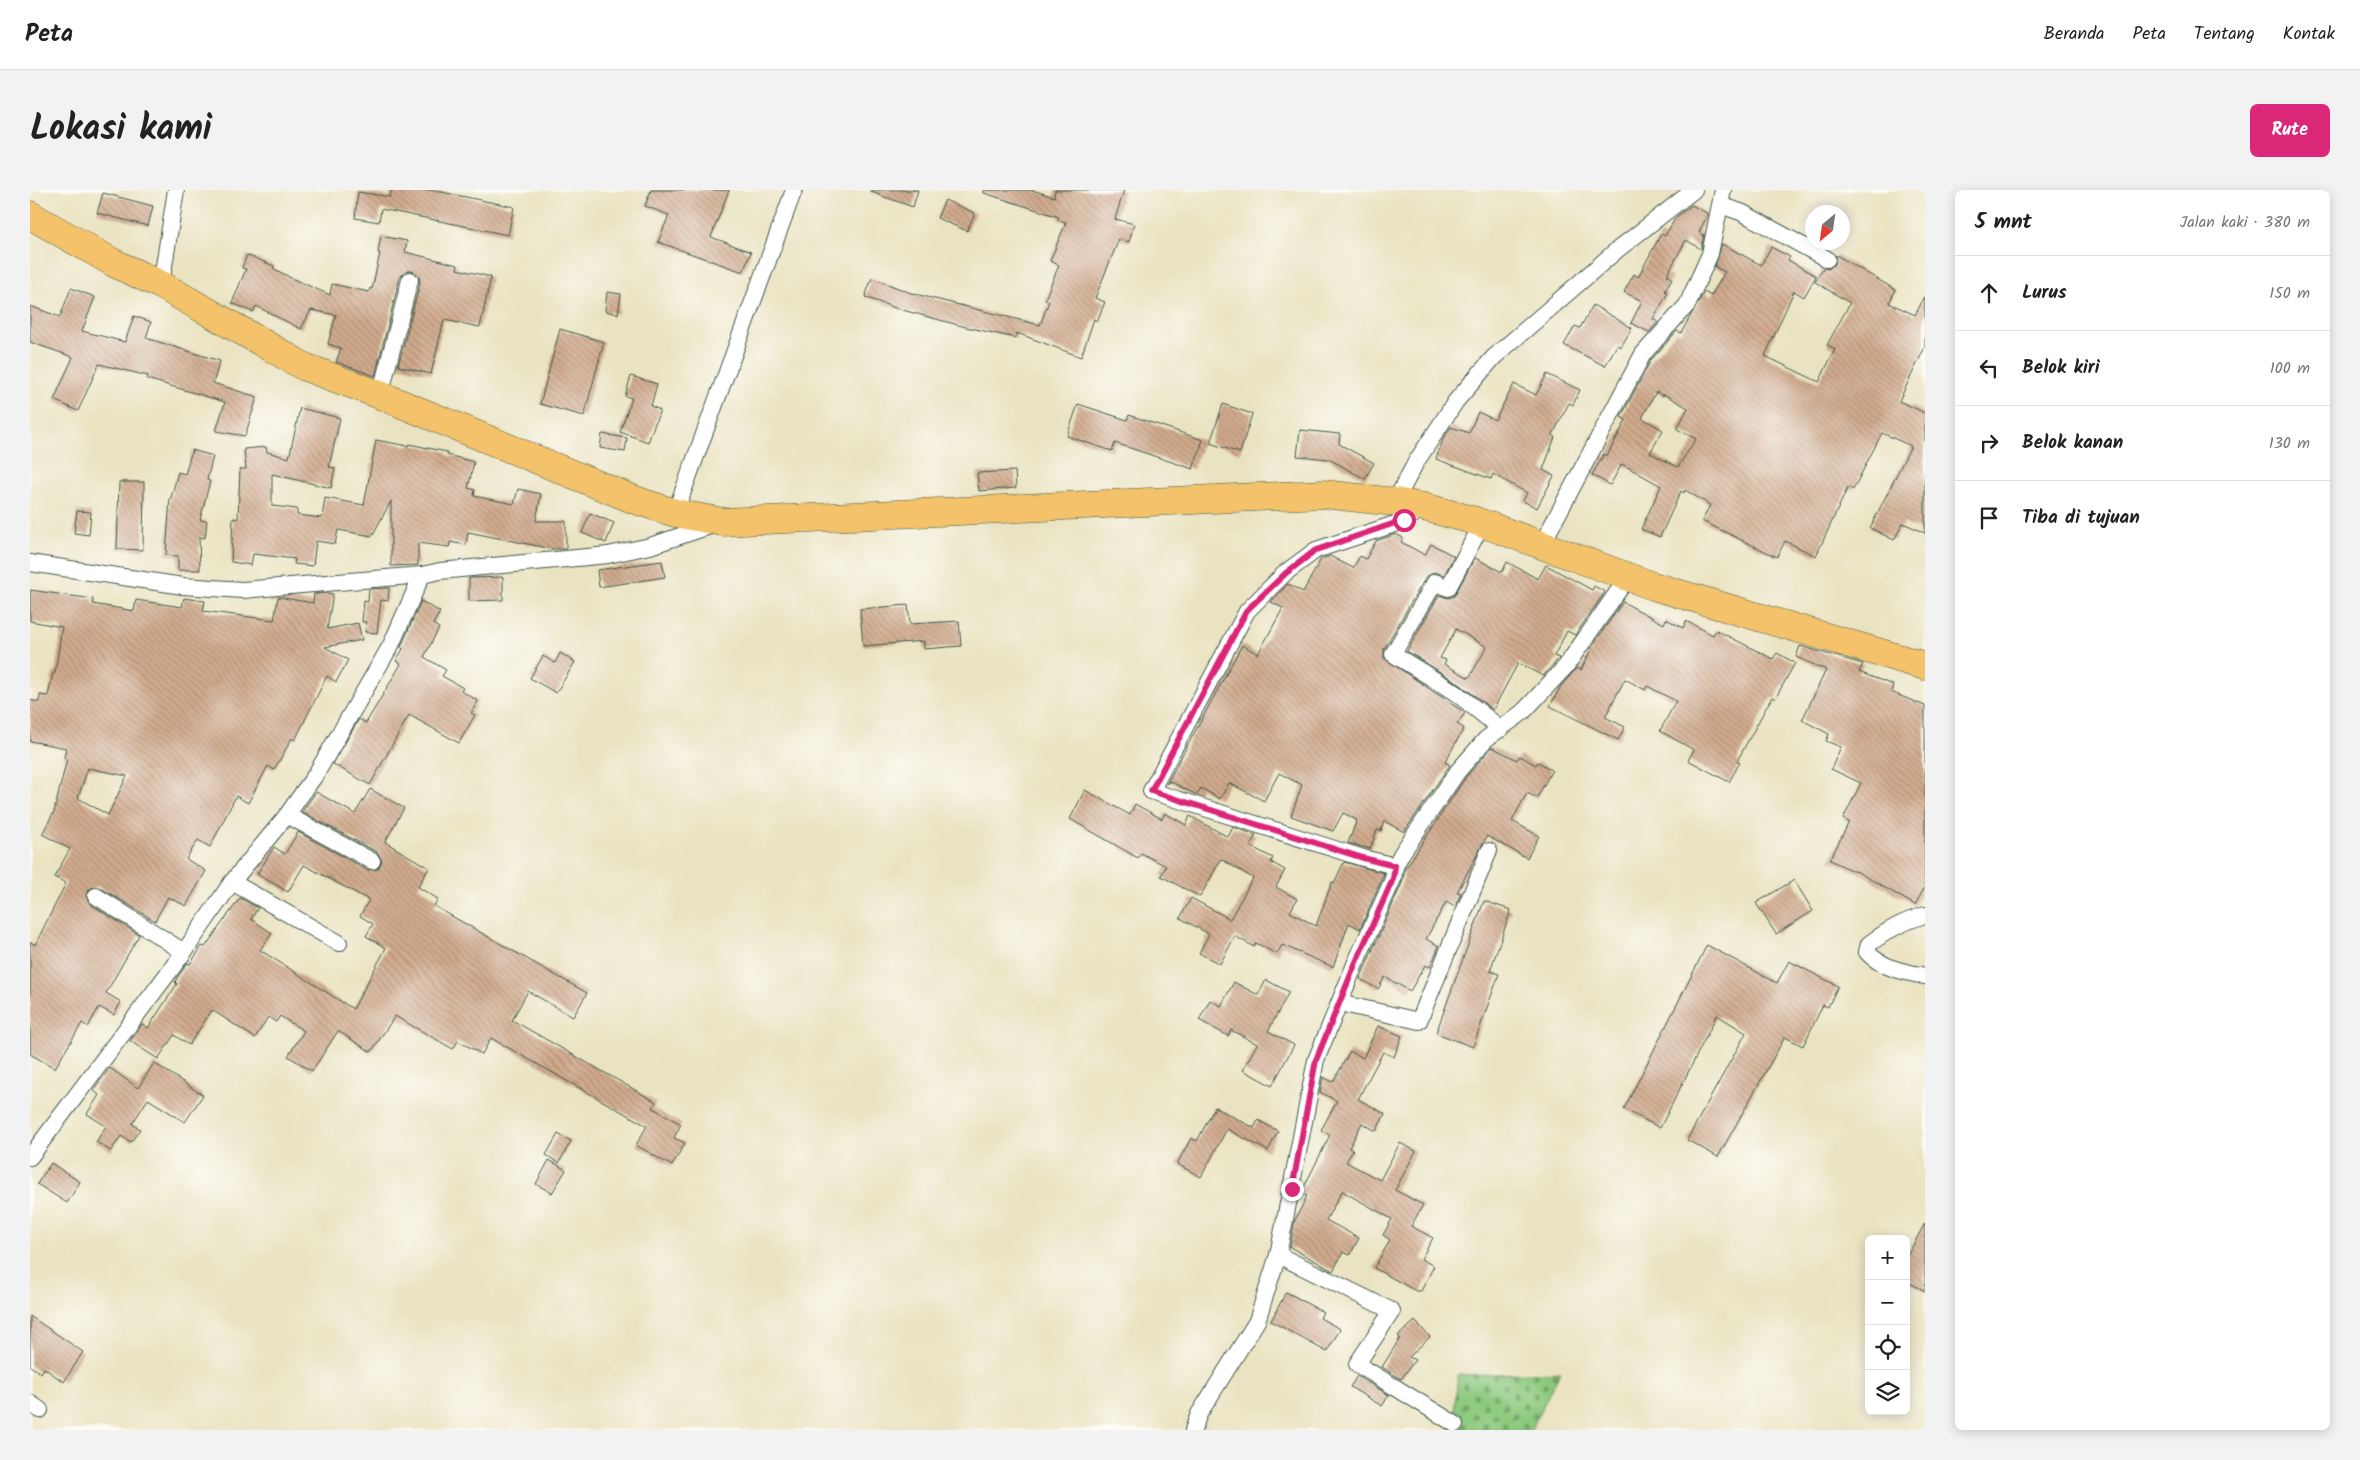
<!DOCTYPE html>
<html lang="id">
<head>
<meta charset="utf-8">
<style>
	body { margin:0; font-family:Kalam,sans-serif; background:#f2f2f2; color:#222 }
	.controls { position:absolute; right:15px; bottom:15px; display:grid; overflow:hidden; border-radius:8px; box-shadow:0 2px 12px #0003 }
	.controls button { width:45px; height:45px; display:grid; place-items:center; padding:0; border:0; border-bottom:1px solid #e0e0e0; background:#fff; color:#222; font:25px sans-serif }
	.compass { position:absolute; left:1775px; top:15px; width:45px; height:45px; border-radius:50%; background:#fff; box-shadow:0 2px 12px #0003; rotate:209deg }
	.stop { position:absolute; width:15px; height:15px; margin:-11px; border:4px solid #db2777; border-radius:50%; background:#fff }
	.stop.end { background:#db2777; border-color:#fff; box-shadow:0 1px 5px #0008 }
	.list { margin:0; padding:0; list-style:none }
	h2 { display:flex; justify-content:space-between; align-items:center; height:65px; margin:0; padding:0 20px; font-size:21px }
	h2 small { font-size:16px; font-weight:400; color:#767676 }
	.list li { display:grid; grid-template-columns:32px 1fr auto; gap:15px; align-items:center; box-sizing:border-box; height:75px; padding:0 20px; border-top:1px solid #e0e0e0 }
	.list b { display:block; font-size:19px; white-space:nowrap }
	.list em { font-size:16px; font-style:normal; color:#767676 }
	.icon { flex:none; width:28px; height:28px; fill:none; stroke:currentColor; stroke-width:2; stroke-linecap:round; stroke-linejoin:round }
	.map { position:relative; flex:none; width:1895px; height:1240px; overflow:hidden; border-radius:8px }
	header { display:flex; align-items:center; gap:30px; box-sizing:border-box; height:70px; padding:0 25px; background:#fff; border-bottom:1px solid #e0e0e0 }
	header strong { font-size:24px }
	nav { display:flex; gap:28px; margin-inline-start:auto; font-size:18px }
	.intro { display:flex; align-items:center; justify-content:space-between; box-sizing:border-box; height:120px; padding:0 30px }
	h1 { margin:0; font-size:35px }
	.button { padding:12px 22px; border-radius:8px; background:#db2777; color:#fff; font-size:18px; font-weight:700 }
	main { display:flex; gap:30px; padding:0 30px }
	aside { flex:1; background:#fff; border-radius:8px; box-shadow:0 2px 12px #0003 }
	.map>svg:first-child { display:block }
	.cemetery { fill:url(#cemetery-stones); stroke:#568359 }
	.building { fill:url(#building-back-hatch); fill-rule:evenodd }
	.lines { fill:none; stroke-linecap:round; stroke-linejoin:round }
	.street-casing { stroke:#3d5649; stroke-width:18 }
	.highway-casing { stroke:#3d5649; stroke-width:29 }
	.street { stroke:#fff; stroke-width:16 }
	.highway { stroke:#f3c26a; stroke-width:28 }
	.route { stroke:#db2777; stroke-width:6 }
</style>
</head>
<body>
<header>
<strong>Peta</strong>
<nav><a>Beranda</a><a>Peta</a><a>Tentang</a><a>Kontak</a></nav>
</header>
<div class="intro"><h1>Lokasi kami</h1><a class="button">Rute</a></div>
<main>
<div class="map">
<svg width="1895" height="1240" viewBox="0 0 1895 1240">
	<defs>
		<pattern id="cemetery-stones" width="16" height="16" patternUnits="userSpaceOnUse" patternTransform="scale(1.25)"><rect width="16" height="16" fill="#8cc97e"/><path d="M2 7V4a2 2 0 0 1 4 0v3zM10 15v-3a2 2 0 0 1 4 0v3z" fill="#72a468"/></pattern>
		<pattern id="building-back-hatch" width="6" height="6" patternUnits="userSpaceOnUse" patternTransform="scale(1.25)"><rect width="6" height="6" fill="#d1aa8d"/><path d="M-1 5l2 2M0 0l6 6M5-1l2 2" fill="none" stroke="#a98c74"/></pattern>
	</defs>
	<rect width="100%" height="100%" fill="#fdfcf7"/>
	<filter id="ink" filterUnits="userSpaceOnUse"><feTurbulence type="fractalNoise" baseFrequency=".02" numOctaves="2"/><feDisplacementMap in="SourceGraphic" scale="10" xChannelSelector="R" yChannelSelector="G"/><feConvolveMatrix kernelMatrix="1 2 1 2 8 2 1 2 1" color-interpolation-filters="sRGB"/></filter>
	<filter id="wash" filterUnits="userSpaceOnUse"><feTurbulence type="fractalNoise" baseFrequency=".0096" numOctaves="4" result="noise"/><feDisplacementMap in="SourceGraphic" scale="20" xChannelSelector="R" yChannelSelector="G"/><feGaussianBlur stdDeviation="1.12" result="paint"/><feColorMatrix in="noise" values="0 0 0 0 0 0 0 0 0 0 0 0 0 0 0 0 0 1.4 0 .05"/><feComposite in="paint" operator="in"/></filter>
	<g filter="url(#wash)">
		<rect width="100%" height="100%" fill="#eae3c1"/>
		<polygon class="cemetery" points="1530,1182 1501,1240 1422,1240 1428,1185"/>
		<g id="blocks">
			<g class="building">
				<polygon points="361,0 402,0 484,17 478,45 351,19 349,32 325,28 328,2 360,7"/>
				<polygon points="621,0 699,0 681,47 721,62 713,82 628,52 639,25 615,16"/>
				<polygon points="841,0 888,0 883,17 841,2"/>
				<polygon points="954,0 1002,0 1024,7 1025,0 1094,0 1085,29 1104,34 1099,52 1089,49 1065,108 1075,112 1067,131 1064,129 1051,167 987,143 986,148 936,137 865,118 835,107 842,88 881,103 1010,135 1019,111 1015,109 1029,75 1020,71 1036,32 1028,30 1029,27 954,3"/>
				<polygon points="73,3 123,16 118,36 67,23"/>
				<polygon points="915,10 945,23 937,41 907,28"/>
				<polygon points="1662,15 1678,24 1669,42 1674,45 1671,59 1656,50 1637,85 1642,88 1635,101 1638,103 1623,129 1628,132 1619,142 1601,133 1612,111 1594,102 1604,84 1608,87 1631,44 1635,46 1646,27"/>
				<polygon points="351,46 377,51 375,62 428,75 427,79 461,87 450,137 414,130 401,184 368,176 390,93 389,87 383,81 377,81 370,87 345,186 306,172 311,158 298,154 306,125 281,120 271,139 226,116 223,122 202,113 216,79 212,78 217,65 244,76 243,78 261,88 300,105 302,94 339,102 340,98 342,99 350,63 348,63"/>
				<path d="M 1692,54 L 1731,75 L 1741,57 L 1760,67 L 1758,70 L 1786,86 L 1774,107 L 1764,101 L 1735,166 L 1789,192 L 1805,159 L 1797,155 L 1820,113 L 1785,92 L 1793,78 L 1798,79 L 1805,74 L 1806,65 L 1866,100 L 1859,113 L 1885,125 L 1895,106 L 1895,157 L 1869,211 L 1895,223 L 1895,343 L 1873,333 L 1864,350 L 1840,338 L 1881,256 L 1852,243 L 1823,300 L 1818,297 L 1786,366 L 1755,351 L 1747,367 L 1672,331 L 1680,315 L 1655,300 L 1654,303 L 1651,301 L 1630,347 L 1611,339 L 1631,296 L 1592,274 L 1580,295 L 1562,285 L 1574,264 L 1577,266 L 1596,230 L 1591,227 L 1621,170 L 1647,141 L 1651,143 L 1674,102 L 1681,106 L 1695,82 L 1685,77 ZM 1626,202 L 1633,206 L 1634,204 L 1658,218 L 1647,239 L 1666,249 L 1648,277 L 1620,263 L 1633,240 L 1612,228 Z"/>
				<polygon points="41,98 65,107 52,141 95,152 104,126 121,132 116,148 190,171 183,193 227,207 215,246 186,241 195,212 117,189 118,186 69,174 48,221 24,210 43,167 0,152 0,116 30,127"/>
				<polygon points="577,102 591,104 588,124 575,121"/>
				<polygon points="1563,115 1602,138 1591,157 1587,155 1575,176 1534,155 1545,136 1550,138"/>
				<polygon points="530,139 574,152 554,226 510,214"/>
				<polygon points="1517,184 1550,200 1543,215 1539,213 1522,246 1525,247 1513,280 1524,286 1507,318 1493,311 1497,303 1463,284 1461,289 1406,269 1413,249 1421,237 1439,243 1448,222 1465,230 1484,194 1506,205"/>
				<polygon points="601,186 627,194 621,216 630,220 618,252 590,242 602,208 595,206"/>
				<polygon points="1048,214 1097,230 1099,225 1173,250 1163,279 1085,253 1082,261 1037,246"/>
				<polygon points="1193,214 1222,224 1210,263 1180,253"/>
				<polygon points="270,218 310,228 299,277 305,278 301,298 242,284 242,316 267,319 267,325 292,328 295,308 334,315 346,250 378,256 379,254 417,262 417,265 444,272 438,298 445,300 444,306 484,314 488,299 511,304 506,331 536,331 536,359 523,359 438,342 436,355 420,352 419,357 388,353 388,375 361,376 361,311 342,346 308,340 305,354 286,351 283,376 264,374 265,369 223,364 221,375 201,372 203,328 208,329 210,279 216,279 214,259 236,257 237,262 259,268"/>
				<polygon points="1270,240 1310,244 1309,254 1344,273 1335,289 1299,269 1267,266"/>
				<polygon points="572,244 597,248 595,262 570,258"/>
				<polygon points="162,260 183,266 177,290 180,291 170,330 177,331 175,348 169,347 170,380 148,380 148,366 136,365 140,308 141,308 148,282 155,284"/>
				<polygon points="985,281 986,298 949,301 947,283"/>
				<polygon points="89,292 114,292 113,360 87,359"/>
				<polygon points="47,321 61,322 59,345 44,343"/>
				<polygon points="560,323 584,333 576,353 552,343"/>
				<polygon points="1366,344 1373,348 1371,352 1395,365 1401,354 1424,366 1414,385 1404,382 1396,387 1354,459 1354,468 1435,523 1427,534 1434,538 1415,572 1420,575 1374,642 1354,631 1351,641 1347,640 1340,659 1318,653 1327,630 1313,623 1303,641 1261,626 1272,595 1249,583 1234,611 1199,593 1190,609 1171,598 1167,605 1139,591 1136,595 1212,455 1228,464 1253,418 1241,412 1258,394 1273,402 1291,369 1300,366 1323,378 1330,366 1336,369 1346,351"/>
				<path d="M 1445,368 L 1472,382 L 1477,372 L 1508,389 L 1516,375 L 1562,400 L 1564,396 L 1575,402 L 1545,445 L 1537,441 L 1524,466 L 1529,468 L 1513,486 L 1488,473 L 1463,520 L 1431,495 L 1377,461 L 1409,405 L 1418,408 L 1424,406 ZM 1426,439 L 1457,457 L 1439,488 L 1414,474 L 1416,470 L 1410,468 Z"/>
				<polygon points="632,371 635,387 569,397 567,380"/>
				<polygon points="473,387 473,410 439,411 439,388"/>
				<polygon points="359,398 358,411 351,410 347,443 335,442 336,432 332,432 334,411 338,412 339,399"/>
				<path d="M 0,400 L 63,409 L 63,414 L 104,421 L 106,410 L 152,417 L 154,408 L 175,411 L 173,421 L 244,430 L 248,407 L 283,413 L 284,404 L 296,403 L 303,404 L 297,439 L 328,433 L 332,450 L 295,457 L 318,470 L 306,492 L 297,486 L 265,550 L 262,548 L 244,580 L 238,576 L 218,613 L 206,606 L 180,657 L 168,650 L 156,669 L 176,681 L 156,716 L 138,707 L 125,731 L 71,698 L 66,696 L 58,700 L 56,706 L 60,714 L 109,745 L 76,803 L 91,812 L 84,825 L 69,817 L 58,837 L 52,833 L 25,878 L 0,864 L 0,752 L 5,755 L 36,693 L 24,687 L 40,659 L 12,644 L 24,622 L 37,569 L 34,568 L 36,558 L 0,551 L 0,510 L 9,512 L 10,505 L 18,506 L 23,483 L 25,483 L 32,437 L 0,431 ZM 58,578 L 97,586 L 78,625 L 48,608 Z"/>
				<polygon points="391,411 410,422 403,434 409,438 394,467 416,480 412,486 433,498 431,501 448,511 441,523 445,525 429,553 379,525 340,595 303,574 329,529 336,533 371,474 366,471 373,459 371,457"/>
				<polygon points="1593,412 1634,434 1636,429 1653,438 1656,431 1683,445 1686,440 1743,469 1747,463 1765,473 1745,509 1742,507 1707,571 1710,572 1699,592 1658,570 1664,560 1630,541 1646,511 1617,496 1615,500 1595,489 1575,527 1595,537 1588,550 1520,516 1531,496 1547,478 1551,480 1563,455"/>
				<polygon points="878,415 880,434 929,431 931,456 894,459 894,451 833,456 830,419"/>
				<polygon points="1770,456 1833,474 1829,482 1863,495 1861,502 1895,516 1895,697 1885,715 1826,681 1825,682 1800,670 1819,632 1813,629 1831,593 1801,579 1811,557 1796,551 1799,544 1772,530 1796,480 1766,467"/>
				<polygon points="530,463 545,472 526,503 500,488 513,466 525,473"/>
				<polygon points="1462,557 1487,570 1490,566 1506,575 1508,572 1522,580 1507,608 1497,603 1482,631 1509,646 1497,668 1457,646 1427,702 1431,703 1425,717 1416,712 1396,749 1409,756 1400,777 1395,775 1380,801 1355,787 1348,799 1330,789 1372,693 1375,679 1436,587"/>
				<polygon points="340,599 374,618 355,652 399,678 388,697 408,709 404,716 557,803 543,827 498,801 482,830 626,912 623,918 651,934 644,948 655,953 642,976 606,955 617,936 461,848 452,864 428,851 423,859 365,826 341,862 308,841 282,881 258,866 274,841 250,826 246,832 238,827 225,848 182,820 159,855 144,845 128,869 100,851 112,834 118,838 147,794 145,792 149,785 158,773 160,774 172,756 175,757 210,708 228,718 221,729 242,743 230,760 323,819 356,758 336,746 343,734 330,726 339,710 274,675 258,702 227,684 244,657 255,664 268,642 337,680 348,679 352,670 347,662 272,622 286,602 325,624"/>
				<polygon points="1055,600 1100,625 1105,614 1132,629 1135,623 1156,635 1160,626 1198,647 1203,637 1226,645 1220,656 1243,668 1241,672 1255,680 1246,697 1267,709 1260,722 1286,736 1302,692 1304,693 1314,672 1354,683 1353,686 1330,739 1319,733 1303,777 1252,755 1247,764 1226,753 1224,757 1205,746 1190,774 1169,763 1179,744 1150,728 1161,708 1200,729 1223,688 1191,669 1170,707 1131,686 1136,676 1111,663 1108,668 1040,629"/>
				<polygon points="1764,690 1783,721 1746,744 1726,713"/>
				<polygon points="1454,711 1481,720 1460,781 1469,784 1443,857 1406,843"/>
				<polygon points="1677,755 1747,793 1759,771 1808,796 1798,817 1793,815 1773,856 1755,847 1688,967 1657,950 1716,843 1687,825 1630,938 1594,919"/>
				<polygon points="1236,790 1259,802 1238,841 1264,855 1242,896 1213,880 1227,854 1201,840 1198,846 1169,830 1180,810 1191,816 1204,792 1228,805"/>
				<polygon points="1348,836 1372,846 1364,867 1353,862 1328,909 1355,924 1346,941 1332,933 1319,958 1323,960 1316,972 1350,990 1370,953 1386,961 1365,1000 1393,1015 1381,1036 1403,1048 1391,1069 1404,1076 1391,1101 1386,1101 1344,1078 1360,1050 1353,1045 1362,1029 1312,1001 1296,1030 1329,1048 1320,1065 1313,1062 1303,1081 1260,1057 1265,1030 1277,1006 1271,1003 1300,945 1291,940 1307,911 1290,902 1293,887 1303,892 1320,861 1333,868"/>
				<polygon points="124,873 173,905 155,932 118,909 102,934 110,939 101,952 91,946 81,961 66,952 76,936 57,924 69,905 63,900 80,878 108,898"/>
				<polygon points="1185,917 1224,938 1228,930 1248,941 1238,961 1197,939 1171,987 1147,974 1161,948 1167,951"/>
				<polygon points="528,944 541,951 529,973 516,965"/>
				<polygon points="519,970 536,980 522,1003 506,994"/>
				<polygon points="21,973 50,992 37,1013 7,994"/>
				<polygon points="1895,1033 1895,1101 1876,1091 1876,1068"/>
				<polygon points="1256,1102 1293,1122 1290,1128 1310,1139 1297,1162 1241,1131"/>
				<polygon points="0,1126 53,1162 34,1192 14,1178 11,1183 0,1176"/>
				<polygon points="1385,1131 1400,1147 1379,1167 1385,1170 1371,1189 1352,1177 1370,1148 1368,1146"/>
				<polygon points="1327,1186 1359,1205 1352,1216 1320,1197"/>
			</g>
		</g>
	</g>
	<g filter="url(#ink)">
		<use href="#blocks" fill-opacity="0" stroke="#3d5649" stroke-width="1"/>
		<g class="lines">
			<defs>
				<g id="street">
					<polyline points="1691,15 1713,23 1797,69"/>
					<polyline points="131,95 146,0"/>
					<polyline points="350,205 380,90"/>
					<polyline points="1365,312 1386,272 1426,211 1464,167 1587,60 1664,0"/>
					<polyline points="645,323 764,0"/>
					<polyline points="1452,334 1418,398 1405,392 1363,464 1426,503 1471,539"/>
					<polyline points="1511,356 1613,164 1657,115 1680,64 1693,0"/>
					<polyline points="0,373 153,396 213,400 392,385"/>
					<polyline points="257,625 342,671"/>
					<polyline points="1365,676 1333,668 1121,601 1217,421 1255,383 1286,360 1374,331 1394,317"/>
					<polyline points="202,692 309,753"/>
					<polyline points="66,706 154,762"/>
					<path d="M 1895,725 C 1872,732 1858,740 1839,754 L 1837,762 C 1851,778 1875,782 1895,786"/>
					<polyline points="1309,813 1389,831 1459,661"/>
					<polyline points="0,967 154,762 202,692 257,625 286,584 361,455 392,385 410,381 578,365 620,356 686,334"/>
					<polyline points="1248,1065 1362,1121 1327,1174 1425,1234"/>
					<polyline points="0,1213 10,1220"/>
					<polyline points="1163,1240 1169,1224 1227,1131 1248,1065 1286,870 1326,772 1363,689 1365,676 1372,663 1428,581 1456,549 1493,522 1536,476 1598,387"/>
				</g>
				<polyline id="highway" points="0,25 84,73 131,95 275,177 350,205 605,310 645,323 693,332 1293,304 1365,312 1394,317 1446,331 1623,396 1895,476"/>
			</defs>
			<use href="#street" class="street-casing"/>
			<use href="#highway" class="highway-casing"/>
			<use href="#street" class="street"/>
			<use href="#highway" class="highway"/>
		</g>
	</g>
	<g class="lines" filter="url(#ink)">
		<polyline class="route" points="1262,999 1286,870 1326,772 1363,689 1365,676 1333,668 1121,601 1217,420 1256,383 1286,360 1374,330"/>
	</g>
</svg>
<div class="controls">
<button>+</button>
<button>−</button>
<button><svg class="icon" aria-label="locate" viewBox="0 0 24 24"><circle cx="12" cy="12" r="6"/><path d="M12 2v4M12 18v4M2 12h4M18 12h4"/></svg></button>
<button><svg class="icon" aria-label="layers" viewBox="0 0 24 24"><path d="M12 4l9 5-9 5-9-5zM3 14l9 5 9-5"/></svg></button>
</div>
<svg class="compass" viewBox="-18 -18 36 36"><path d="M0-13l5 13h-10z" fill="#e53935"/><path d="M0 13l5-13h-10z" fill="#767676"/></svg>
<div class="stop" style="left:1374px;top:330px"></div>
<div class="stop end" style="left:1262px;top:999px"></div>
</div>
<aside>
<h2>5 mnt<small>Jalan kaki · 380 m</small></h2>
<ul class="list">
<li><svg class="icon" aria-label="ahead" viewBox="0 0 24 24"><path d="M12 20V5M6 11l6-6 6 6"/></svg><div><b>Lurus</b></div><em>150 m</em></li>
<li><svg class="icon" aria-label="left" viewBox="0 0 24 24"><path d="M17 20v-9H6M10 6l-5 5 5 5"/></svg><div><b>Belok kiri</b></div><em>100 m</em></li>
<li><svg class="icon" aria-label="right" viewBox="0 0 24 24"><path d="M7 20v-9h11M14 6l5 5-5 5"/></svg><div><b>Belok kanan</b></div><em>130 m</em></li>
<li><svg class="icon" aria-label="arrive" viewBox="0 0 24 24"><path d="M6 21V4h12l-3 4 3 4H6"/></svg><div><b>Tiba di tujuan</b></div></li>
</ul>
</aside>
</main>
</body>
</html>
